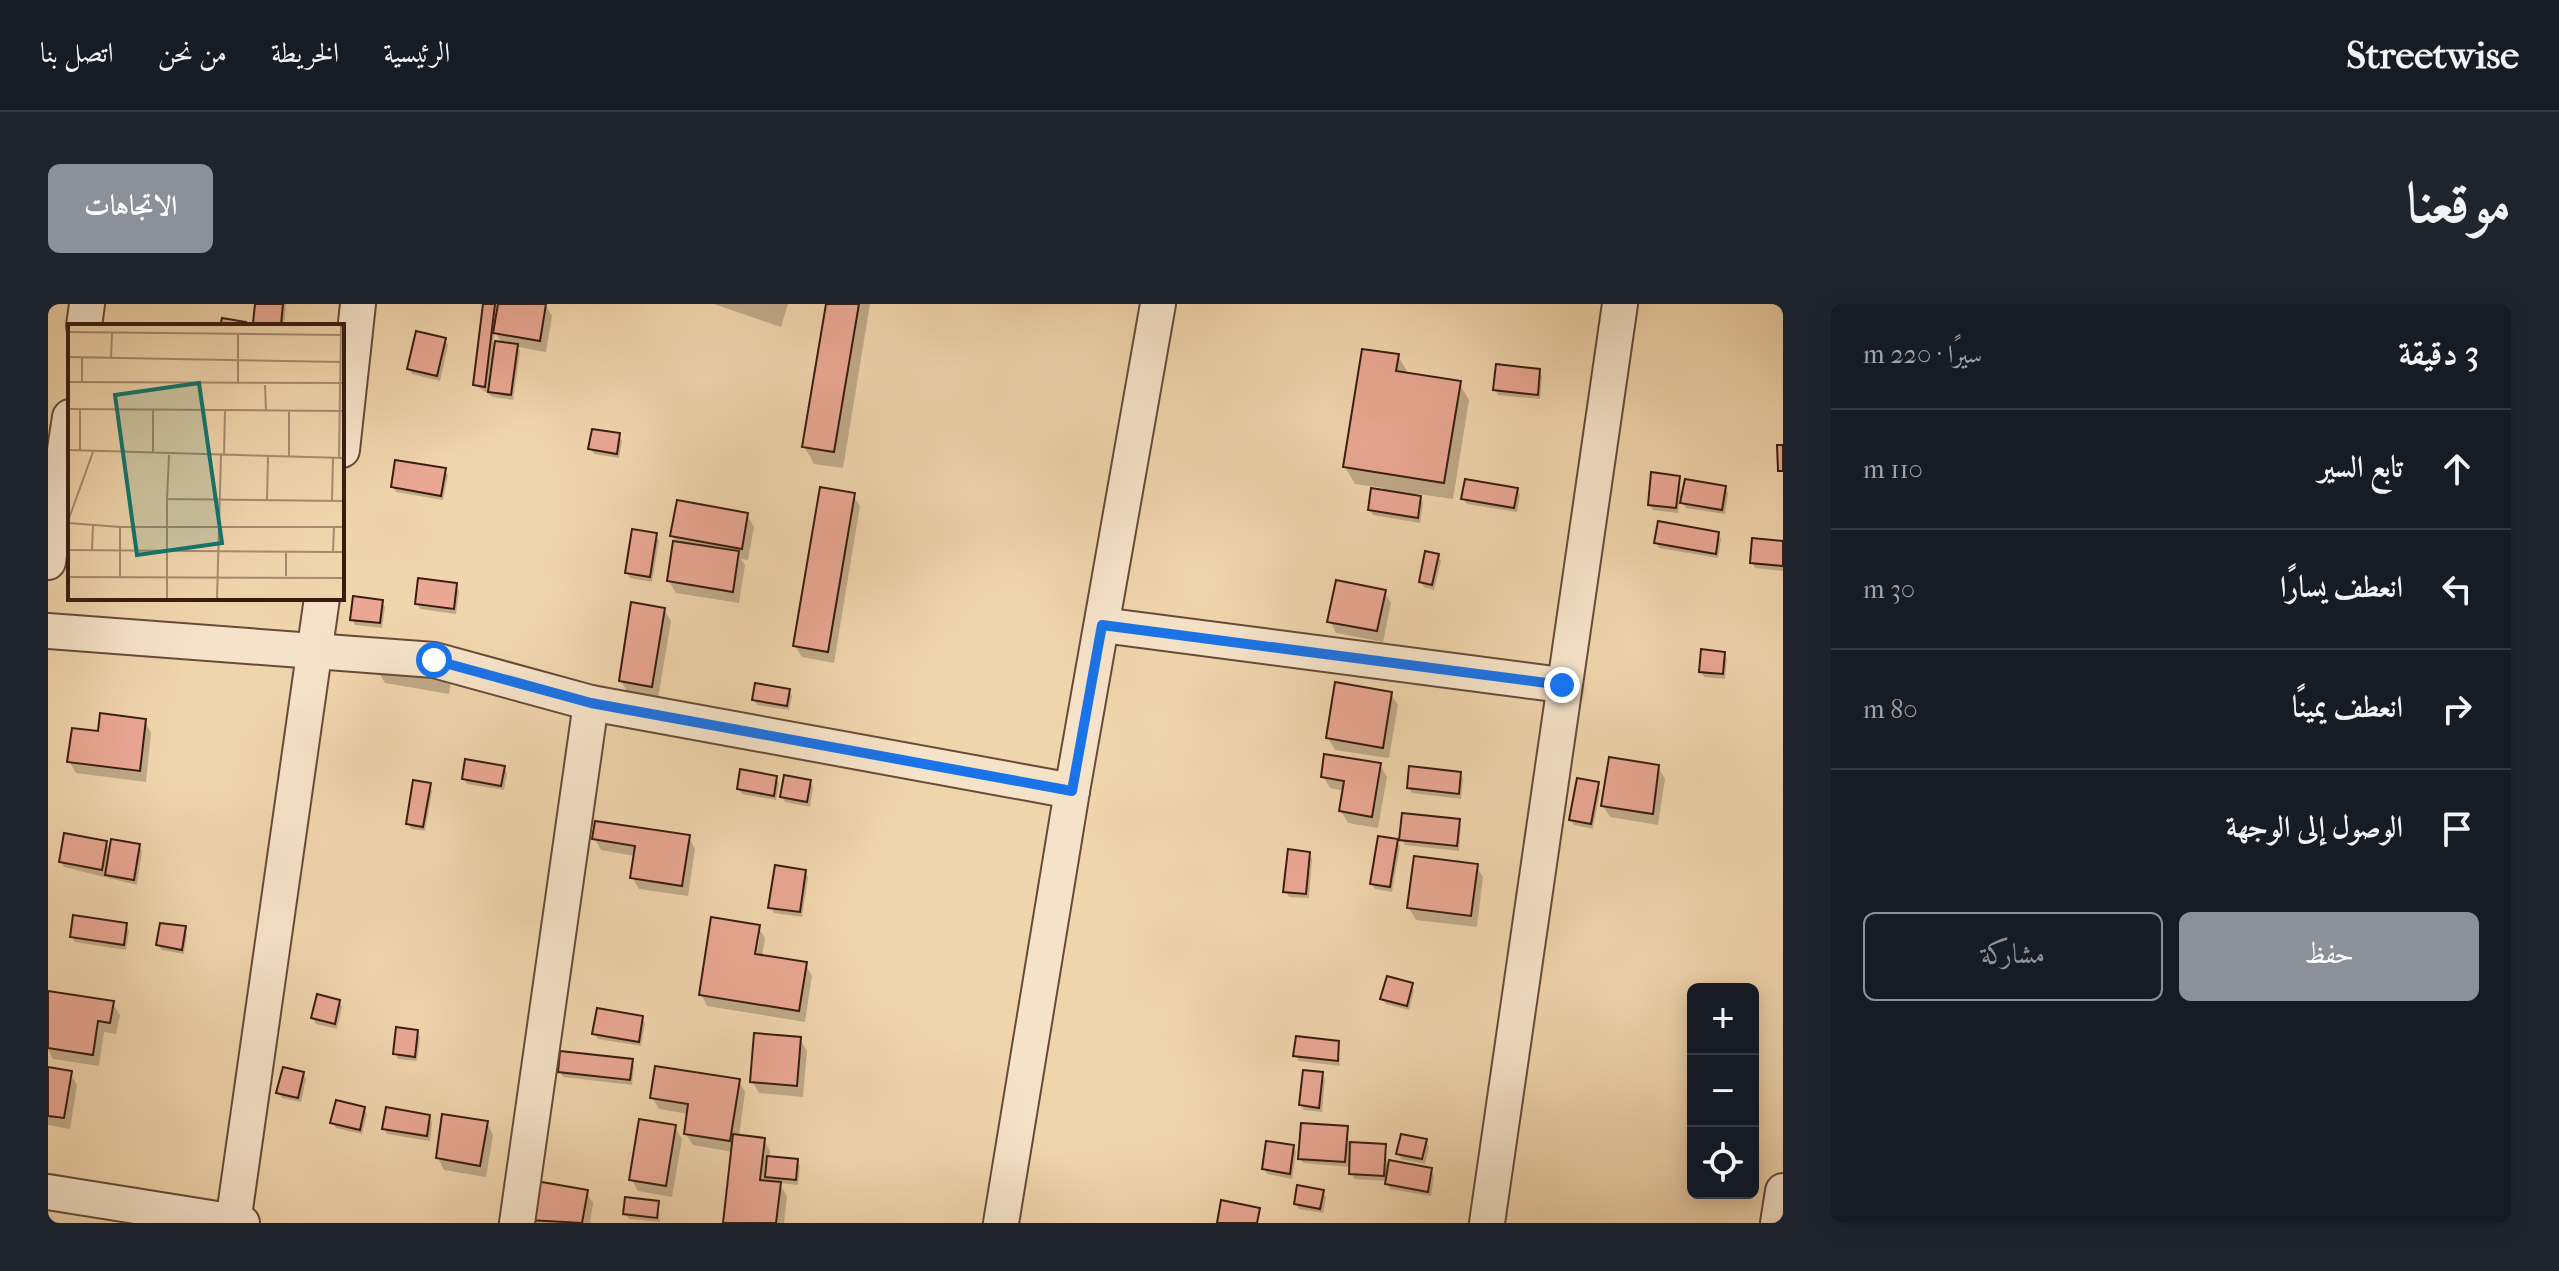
<!DOCTYPE html>
<html lang="ar">
<head>
<meta charset="utf-8">
<style>
	body { margin:0; font-family:"IM FELL French Canon",Amiri,serif; background:#20242c; color:#f1f3f6; direction:rtl }
	.controls { position:absolute; right:24px; bottom:24px; display:grid; overflow:hidden; border-radius:12px; box-shadow:0 4px 20px #0003 }
	.controls button { width:72px; height:72px; display:grid; place-items:center; padding:0; border:0; border-bottom:2px solid #363941; background:#171b24; color:#f1f3f6; font:40px sans-serif }
	.stop { position:absolute; width:24px; height:24px; margin:-18px; border:6px solid #1a73e8; border-radius:50%; background:#fff }
	.stop.end { background:#1a73e8; border-color:#fff; box-shadow:0 2px 8px #0008 }
	.list { margin:0; padding:0; list-style:none }
	h2 { display:flex; justify-content:space-between; align-items:center; height:104px; margin:0; padding:0 32px; font-size:34px }
	h2 small { font-size:26px; font-weight:400; color:#9ea1a6 }
	.list li { display:grid; grid-template-columns:52px 1fr auto; gap:24px; align-items:center; box-sizing:border-box; height:120px; padding:0 32px; border-top:2px solid #363941 }
	.list b { display:block; font-size:30px; white-space:nowrap }
	.list em { font-size:26px; font-style:normal; color:#9ea1a6 }
	.actions { display:flex; gap:16px; padding:24px 32px }
	.actions a { flex:1; padding:18px 0; border:2px solid #8c9099; border-radius:12px; text-align:center; font-size:28px; color:#8c9099 }
	.actions .main { background:#8c9099; color:#fff }
	.icon { flex:none; width:44px; height:44px; fill:none; stroke:currentColor; stroke-width:2; stroke-linecap:round; stroke-linejoin:round }
	.map { position:relative; flex:none; width:1735px; height:919px; overflow:hidden; direction:ltr; border-radius:12px }
	header { display:flex; align-items:center; gap:48px; box-sizing:border-box; height:112px; padding:0 40px; background:#171b24; border-bottom:2px solid #363941 }
	header strong { font-size:38px }
	nav { display:flex; gap:44px; margin-inline-start:auto; font-size:28px }
	.intro { display:flex; align-items:center; justify-content:space-between; box-sizing:border-box; height:192px; padding:0 48px }
	h1 { margin:0; font-size:56px }
	.button { padding:20px 36px; border-radius:12px; background:#8c9099; color:#fff; font-size:28px; font-weight:700 }
	main { display:flex; gap:48px; padding:0 48px }
	aside { flex:1; background:#171b24; border-radius:12px; box-shadow:0 4px 20px #0003 }
	.map>svg:first-child { display:block }
	.shadow { fill:#0003; fill-rule:evenodd }
	.building { fill:#eaa793; stroke:#391c11; stroke-width:2 }
	.lines { fill:none; stroke-linecap:round; stroke-linejoin:round }
	.minor-casing { stroke:#674a38; stroke-width:38 }
	.minor { stroke:#f5e3c9; stroke-width:34 }
	.route { stroke:#1a73e8; stroke-width:10 }
	.inset-road { fill:none; stroke:#a78a6e; stroke-width:2 }
	.view { fill:#0f766e; fill-opacity:0.15; stroke:#0f766e; stroke-width:4 }
	.inset-edge { fill:none; stroke:#391c11; stroke-width:4 }
</style>
</head>
<body>
<header>
<strong>Streetwise</strong>
<nav><a>الرئيسية</a><a>الخريطة</a><a>من نحن</a><a>اتصل بنا</a></nav>
</header>
<div class="intro"><h1>موقعنا</h1><a class="button">الاتجاهات</a></div>
<main>
<aside>
<h2>3 دقيقة<small>سيرًا · 220 m</small></h2>
<ul class="list">
<li><svg class="icon" aria-label="ahead" viewBox="0 0 24 24"><path d="M12 20V5M6 11l6-6 6 6"/></svg><div><b>تابع السير</b></div><em>110 m</em></li>
<li><svg class="icon" aria-label="left" viewBox="0 0 24 24"><path d="M17 20v-9H6M10 6l-5 5 5 5"/></svg><div><b>انعطف يسارًا</b></div><em>30 m</em></li>
<li><svg class="icon" aria-label="right" viewBox="0 0 24 24"><path d="M7 20v-9h11M14 6l5 5-5 5"/></svg><div><b>انعطف يمينًا</b></div><em>80 m</em></li>
<li><svg class="icon" aria-label="arrive" viewBox="0 0 24 24"><path d="M6 21V4h12l-3 4 3 4H6"/></svg><div><b>الوصول إلى الوجهة</b></div></li>
</ul>
<div class="actions"><a class="main">حفظ</a><a>مشاركة</a></div>
</aside>
<div class="map">
<svg width="1735" height="919" viewBox="0 0 1735 919">
	<rect width="100%" height="100%" fill="#f0d4ac"/>
	<filter id="stains"><feTurbulence type="fractalNoise" baseFrequency=".0025" numOctaves="4"/><feColorMatrix values="0 0 0 0 .2 0 0 0 0 .09 0 0 0 0 .02 0 0 0 .5 -.17"/></filter>
	<radialGradient id="worn" r=".72"><stop offset=".6" stop-color="#630" stop-opacity="0"/><stop offset="1" stop-color="#630" stop-opacity=".3"/></radialGradient>
	<g class="shadow">
		<polygon points="209,0 238,0 236,22 209,22"/>
		<path d="M 431,0 L 497,0 L 504,12 L 498,48 L 470,43 L 472,47 L 465,96 L 445,93 L 427,81 L 437,1 ZM 447,27 L 454,40 L 445,38 Z"/>
		<polygon points="666,0 740,0 733,23"/>
		<polygon points="780,0 822,0 795,164 766,160 756,142"/>
		<polygon points="397,36 400,41 392,77 364,70 361,64"/>
		<polygon points="1350,52 1360,69 1411,79 1421,96 1405,195 1370,190 1375,199 1372,219 1325,211 1322,206 1335,184 1307,180 1297,163"/>
		<polygon points="1491,67 1494,72 1492,95 1450,91 1447,85"/>
		<polygon points="571,131 574,137 571,154 546,150 542,144"/>
		<polygon points="396,166 400,171 395,196 348,188 345,183"/>
		<polygon points="1631,174 1633,190 1677,184 1680,189 1677,210 1638,204 1632,194 1630,209 1605,206 1602,200"/>
		<polygon points="1469,185 1472,191 1469,208 1419,200 1415,195"/>
		<polygon points="805,191 812,202 786,359 754,353 747,342"/>
		<polygon points="699,211 706,223 700,256 693,255 697,261 691,299 628,289 621,277 627,237 624,232"/>
		<polygon points="1670,230 1673,235 1670,254 1611,244 1608,239"/>
		<polygon points="607,231 611,236 604,278 582,274 579,269"/>
		<polygon points="1735,239 1735,267 1707,264 1704,258"/>
		<polygon points="1390,251 1393,257 1386,286 1376,283 1373,278"/>
		<polygon points="408,281 411,287 408,310 372,305 369,299"/>
		<polygon points="1336,288 1343,299 1335,338 1288,329 1282,317"/>
		<polygon points="333,298 337,303 334,324 307,321 304,315"/>
		<polygon points="616,305 623,317 610,394 580,389 573,377"/>
		<polygon points="1676,350 1679,355 1677,375 1656,373 1653,367"/>
		<polygon points="406,362 401,390 337,379 330,367"/>
		<polygon points="741,387 744,392 741,406 709,401 706,396"/>
		<polygon points="1343,390 1350,401 1341,454 1287,446 1280,434"/>
		<polygon points="97,417 103,429 98,478 28,469 21,457 51,430"/>
		<polygon points="1332,461 1339,473 1330,524 1300,519 1293,507 1297,487 1282,484 1275,472"/>
		<polygon points="456,463 459,469 456,486 419,480 416,474"/>
		<polygon points="1610,463 1617,475 1610,521 1562,513 1555,502"/>
		<polygon points="1412,470 1415,475 1413,495 1364,489 1361,484"/>
		<polygon points="728,473 731,479 728,496 694,490 691,485"/>
		<polygon points="762,478 765,483 762,503 737,498 734,493"/>
		<polygon points="1549,480 1552,486 1545,525 1526,521 1523,516"/>
		<polygon points="381,481 384,487 377,527 363,525 360,519"/>
		<polygon points="1410,517 1413,522 1411,547 1357,541 1354,535"/>
		<polygon points="641,533 647,545 640,592 591,585 584,573 587,552 553,546 546,534"/>
		<polygon points="1349,537 1352,542 1344,588 1327,585 1324,580"/>
		<polygon points="58,539 63,547 91,542 94,547 89,581 16,563 13,557"/>
		<polygon points="1261,550 1264,555 1261,594 1241,593 1238,587"/>
		<polygon points="1428,562 1435,573 1429,623 1368,616 1361,604"/>
		<polygon points="756,567 760,573 754,613 726,609 723,604"/>
		<polygon points="78,621 81,627 78,646 27,638 24,633"/>
		<path d="M 710,623 L 717,634 L 714,653 L 757,660 L 764,672 L 757,718 L 659,702 L 653,690 ZM 708,630 L 712,630 L 707,660 L 703,659 Z"/>
		<polygon points="136,624 139,630 136,650 114,646 110,641"/>
		<polygon points="1363,681 1366,686 1361,706 1338,700 1335,695"/>
		<polygon points="0,689 65,699 72,711 68,730 56,728 51,762 5,755 0,745"/>
		<polygon points="291,697 294,703 289,725 268,720 265,714"/>
		<polygon points="594,714 597,719 593,742 550,735 546,729"/>
		<polygon points="369,728 372,733 369,757 350,755 347,749"/>
		<polygon points="752,735 759,747 755,793 711,789 704,777"/>
		<polygon points="1290,739 1292,762 1251,757 1248,752"/>
		<polygon points="583,757 586,762 584,781 515,773 512,767"/>
		<polygon points="0,765 22,769 29,781 22,825 0,821"/>
		<polygon points="255,769 258,775 253,798 234,794 230,788"/>
		<polygon points="1274,770 1277,775 1274,808 1256,806 1253,801"/>
		<polygon points="691,777 697,788 691,832 716,835 722,847 722,854 749,857 752,862 750,881 731,879 739,892 736,919 677,919 685,848 645,841 638,830 641,810 611,805 604,793"/>
		<polygon points="316,804 319,810 314,830 288,824 285,819"/>
		<polygon points="381,813 384,818 382,837 339,830 336,825"/>
		<polygon points="439,819 445,831 438,873 396,866 390,854"/>
		<polygon points="627,823 634,835 624,893 590,887 583,875"/>
		<polygon points="1299,824 1301,839 1337,842 1339,858 1383,866 1386,872 1383,892 1342,885 1339,877 1306,875 1303,863 1255,859 1252,854"/>
		<polygon points="1378,837 1381,843 1377,860 1353,855 1350,849"/>
		<polygon points="1245,843 1248,848 1244,875 1219,870 1216,864"/>
		<polygon points="489,880 538,888 545,899 542,919 485,919"/>
		<polygon points="1275,888 1278,893 1275,909 1251,905 1248,900"/>
		<polygon points="610,898 612,918 581,915 577,910"/>
	</g>
	<g class="building">
		<polygon points="207,0 235,0 233,21 205,19"/>
		<polygon points="435,0 447,0 437,83 425,81"/>
		<polygon points="450,0 498,0 492,37 445,29"/>
		<polygon points="778,0 811,0 786,148 754,143"/>
		<polygon points="174,14 198,18 197,22 172,22"/>
		<polygon points="368,27 398,34 389,72 359,65"/>
		<polygon points="447,37 470,40 463,91 440,88"/>
		<polygon points="1314,45 1351,50 1348,67 1413,77 1396,179 1295,163"/>
		<polygon points="1448,60 1492,65 1490,91 1445,86"/>
		<polygon points="544,125 572,129 569,150 540,145"/>
		<polygon points="1729,141 1735,141 1735,167 1730,167"/>
		<polygon points="347,156 398,164 393,192 343,183"/>
		<polygon points="1603,168 1632,172 1628,204 1600,201"/>
		<polygon points="1417,175 1470,184 1466,204 1413,195"/>
		<polygon points="1637,175 1678,182 1674,206 1632,199"/>
		<polygon points="772,183 807,189 780,348 745,342"/>
		<polygon points="1323,184 1373,192 1370,214 1320,206"/>
		<polygon points="629,196 700,209 694,245 622,232"/>
		<polygon points="1610,217 1671,228 1668,250 1606,239"/>
		<polygon points="584,225 609,229 602,273 577,269"/>
		<polygon points="1704,234 1735,237 1735,262 1702,259"/>
		<polygon points="625,237 691,247 685,288 619,277"/>
		<polygon points="1377,247 1391,250 1384,281 1371,278"/>
		<polygon points="370,274 409,279 406,305 367,300"/>
		<polygon points="1288,276 1338,286 1329,327 1279,318"/>
		<polygon points="305,292 335,296 332,319 302,316"/>
		<polygon points="583,298 617,304 604,383 571,377"/>
		<polygon points="1653,345 1677,348 1675,370 1651,368"/>
		<polygon points="1287,378 1344,388 1335,444 1278,434"/>
		<polygon points="707,379 742,385 739,402 704,396"/>
		<polygon points="52,409 98,415 92,467 19,458 24,424 50,427"/>
		<polygon points="1276,450 1333,459 1324,513 1291,507 1296,477 1273,473"/>
		<polygon points="1561,453 1611,461 1605,510 1553,502"/>
		<polygon points="417,455 457,462 453,482 414,475"/>
		<polygon points="1361,462 1413,468 1411,490 1359,484"/>
		<polygon points="692,465 729,472 726,492 689,485"/>
		<polygon points="736,471 763,476 759,498 732,493"/>
		<polygon points="1529,474 1551,478 1543,520 1521,516"/>
		<polygon points="365,476 383,479 375,523 358,520"/>
		<polygon points="1354,509 1412,515 1409,542 1351,536"/>
		<polygon points="547,517 642,531 634,582 582,574 587,542 544,535"/>
		<polygon points="16,529 59,537 54,566 11,558"/>
		<polygon points="1330,532 1350,535 1342,583 1322,580"/>
		<polygon points="63,535 92,540 86,576 57,571"/>
		<polygon points="1240,545 1262,548 1258,590 1235,588"/>
		<polygon points="1366,552 1430,560 1423,612 1359,604"/>
		<polygon points="727,561 758,566 752,608 720,604"/>
		<polygon points="25,611 79,619 76,641 22,633"/>
		<polygon points="663,613 712,621 707,650 759,658 751,707 651,691"/>
		<polygon points="112,619 138,622 134,646 108,641"/>
		<polygon points="1339,672 1365,679 1359,702 1332,695"/>
		<polygon points="0,687 66,697 62,719 50,717 45,751 0,744"/>
		<polygon points="269,690 292,696 287,720 263,714"/>
		<polygon points="549,704 595,712 591,738 544,730"/>
		<polygon points="348,723 370,726 367,753 345,750"/>
		<polygon points="706,729 753,733 749,782 702,778"/>
		<polygon points="1248,732 1291,737 1290,757 1245,752"/>
		<polygon points="512,747 585,755 582,776 510,768"/>
		<polygon points="607,762 692,775 682,837 636,830 640,800 602,794"/>
		<polygon points="0,763 24,767 16,814 0,812"/>
		<polygon points="235,763 256,768 250,794 228,789"/>
		<polygon points="1255,766 1275,768 1271,804 1251,801"/>
		<polygon points="288,796 317,803 312,826 282,819"/>
		<polygon points="338,803 382,811 379,832 334,825"/>
		<polygon points="394,810 440,817 432,862 388,854"/>
		<polygon points="591,815 628,821 618,882 581,876"/>
		<polygon points="1253,819 1300,822 1297,858 1250,855"/>
		<polygon points="685,830 717,834 712,876 733,878 728,919 675,919"/>
		<polygon points="1353,830 1379,835 1374,855 1348,850"/>
		<polygon points="1218,837 1246,841 1242,870 1214,865"/>
		<polygon points="1302,838 1338,840 1336,872 1301,870"/>
		<polygon points="719,852 750,855 748,876 717,873"/>
		<polygon points="1341,856 1384,864 1380,888 1337,880"/>
		<polygon points="488,877 540,886 534,919 481,916"/>
		<polygon points="1249,881 1276,886 1272,905 1246,900"/>
		<polygon points="577,893 611,897 609,914 575,910"/>
		<polygon points="1173,896 1212,904 1209,919 1169,919"/>
	</g>
	<g class="lines">
		<defs>
			<g id="minor">
				<polyline points="36,22 39,0"/>
				<polyline points="294,146 310,0"/>
				<polyline points="0,258 22,113"/>
				<polyline points="1054,321 1514,381"/>
				<polyline points="0,327 386,356 543,399"/>
				<polyline points="0,888 194,919"/>
				<polyline points="185,919 274,294"/>
				<polyline points="469,919 543,399 1024,487"/>
				<polyline points="953,919 1024,487 1110,0"/>
				<polyline points="1439,919 1572,0"/>
				<polyline points="1730,919 1735,887"/>
			</g>
		</defs>
		<use href="#minor" class="minor-casing"/>
		<use href="#minor" class="minor"/>
	</g>
	<g class="lines">
		<polyline class="route" points="386,356 543,399 1024,487 1054,321 1514,381"/>
	</g>
	<g transform="translate(20 20)">
		<rect width="276" height="276" fill="#f0d4ac"/>
		<path class="inset-road" d="M 0,8 L 273,11M 0,33 L 272,38M 43,34 L 44,9M 0,58 L 276,59M 14,58 L 14,33M 170,60 L 170,10M 197,61 L 198,87M 0,85 L 276,87M 85,86 L 85,129M 221,87 L 221,133M 0,126 L 276,134M 12,126 L 12,85M 101,131 L 99,175 L 276,177M 156,131 L 157,86M 271,134 L 273,1M 99,175 L 99,275M 199,176 L 200,133M 264,176 L 265,134M 0,197 L 25,128M 0,199 L 52,203 L 52,253M 52,203 L 276,203M 266,203 L 265,228 L 276,228M 0,226 L 265,228M 24,226 L 25,201M 218,252 L 218,227M 0,253 L 276,254M 149,275 L 153,131"/>
		<path class="view" d="M 131,59 L 154,219 L 69,231 L 47,71 Z"/>
		<rect width="276" height="276" class="inset-edge"/>
	</g>
	<rect width="100%" height="100%" filter="url(#stains)"/>
	<rect width="100%" height="100%" fill="url(#worn)"/>
</svg>
<div class="controls">
<button>+</button>
<button>−</button>
<button><svg class="icon" aria-label="locate" viewBox="0 0 24 24"><circle cx="12" cy="12" r="6"/><path d="M12 2v4M12 18v4M2 12h4M18 12h4"/></svg></button>
</div>
<div class="stop" style="left:386px;top:356px"></div>
<div class="stop end" style="left:1514px;top:381px"></div>
</div>
</main>
</body>
</html>
